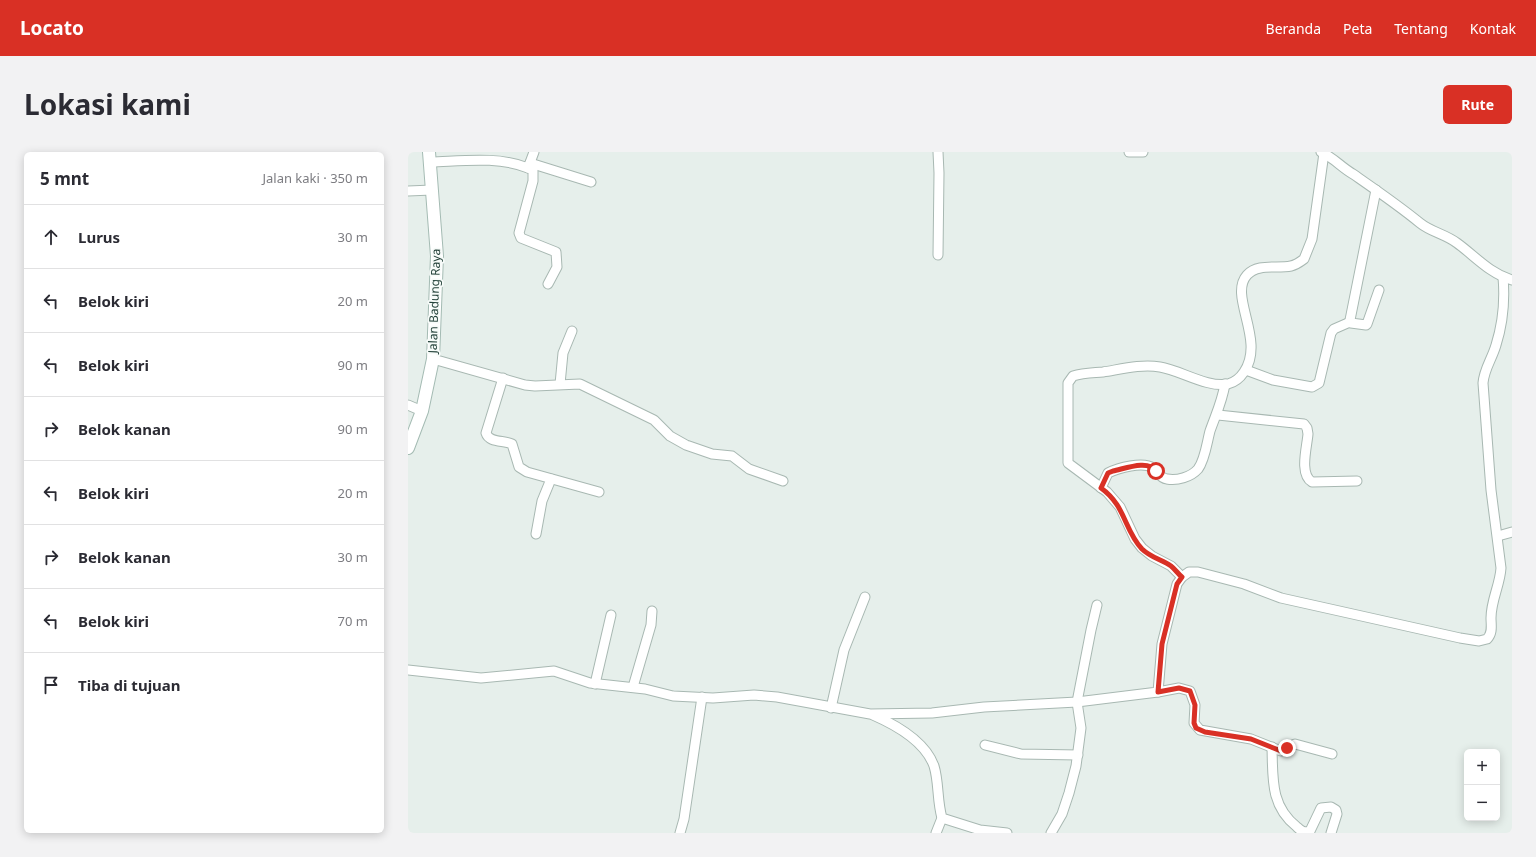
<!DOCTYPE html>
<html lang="id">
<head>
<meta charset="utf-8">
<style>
	body { margin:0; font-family:"Noto Sans",sans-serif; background:#f2f2f3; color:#2b2b33 }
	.controls { position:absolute; right:12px; bottom:12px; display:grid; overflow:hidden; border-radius:6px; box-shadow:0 2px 10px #0003 }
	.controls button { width:36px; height:36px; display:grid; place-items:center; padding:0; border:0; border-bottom:1px solid #e1e1e2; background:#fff; color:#2b2b33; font:20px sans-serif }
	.stop { position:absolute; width:12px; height:12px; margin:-9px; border:3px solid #d93025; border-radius:50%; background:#fff }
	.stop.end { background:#d93025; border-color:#fff; box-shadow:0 1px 4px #0008 }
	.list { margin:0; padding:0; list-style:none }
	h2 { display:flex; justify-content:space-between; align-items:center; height:52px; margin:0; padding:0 16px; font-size:17px }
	h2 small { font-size:13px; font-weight:400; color:#7c7c81 }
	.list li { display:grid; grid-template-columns:26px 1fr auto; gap:12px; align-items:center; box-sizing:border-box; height:64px; padding:0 16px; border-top:1px solid #e1e1e2 }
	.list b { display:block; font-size:15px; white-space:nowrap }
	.list em { font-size:13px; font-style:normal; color:#7c7c81 }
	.icon { flex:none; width:22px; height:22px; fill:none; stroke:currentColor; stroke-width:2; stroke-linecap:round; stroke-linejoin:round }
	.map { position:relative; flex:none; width:1104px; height:681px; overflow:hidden; border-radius:6px }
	header { display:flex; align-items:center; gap:24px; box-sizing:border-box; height:56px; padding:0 20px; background:#d93025; color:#fff }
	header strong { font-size:19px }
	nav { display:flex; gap:22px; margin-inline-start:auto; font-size:14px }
	.intro { display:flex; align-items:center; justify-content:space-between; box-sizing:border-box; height:96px; padding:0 24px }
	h1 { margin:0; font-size:28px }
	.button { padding:10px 18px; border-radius:6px; background:#d93025; color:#fff; font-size:14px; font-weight:700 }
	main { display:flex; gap:24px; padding:0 24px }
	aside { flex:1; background:#fff; border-radius:6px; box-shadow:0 2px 10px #0003 }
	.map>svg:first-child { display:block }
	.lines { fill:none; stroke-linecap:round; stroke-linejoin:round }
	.minor-casing { stroke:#a8b8b2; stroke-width:11 }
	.secondary-casing { stroke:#a4bbb3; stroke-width:14 }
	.minor { stroke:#fff; stroke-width:9 }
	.secondary { stroke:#fff; stroke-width:12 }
	.route { stroke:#d93025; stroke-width:5 }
	.labels { text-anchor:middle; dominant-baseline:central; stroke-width:3.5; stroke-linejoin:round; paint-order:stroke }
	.street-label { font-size:12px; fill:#24423a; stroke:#f7fbf9 }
</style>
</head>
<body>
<header>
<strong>Locato</strong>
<nav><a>Beranda</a><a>Peta</a><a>Tentang</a><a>Kontak</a></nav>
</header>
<div class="intro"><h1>Lokasi kami</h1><a class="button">Rute</a></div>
<main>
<aside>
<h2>5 mnt<small>Jalan kaki · 350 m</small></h2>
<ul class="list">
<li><svg class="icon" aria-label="ahead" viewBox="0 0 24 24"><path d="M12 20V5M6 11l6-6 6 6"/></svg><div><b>Lurus</b></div><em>30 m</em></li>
<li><svg class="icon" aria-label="left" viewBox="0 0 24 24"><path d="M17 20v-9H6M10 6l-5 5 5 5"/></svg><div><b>Belok kiri</b></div><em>20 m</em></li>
<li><svg class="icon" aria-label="left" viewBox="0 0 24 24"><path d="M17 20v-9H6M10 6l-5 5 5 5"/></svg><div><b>Belok kiri</b></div><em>90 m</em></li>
<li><svg class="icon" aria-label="right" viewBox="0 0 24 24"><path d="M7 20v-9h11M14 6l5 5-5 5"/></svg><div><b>Belok kanan</b></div><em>90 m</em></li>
<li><svg class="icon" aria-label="left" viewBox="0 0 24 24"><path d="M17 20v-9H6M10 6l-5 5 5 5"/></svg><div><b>Belok kiri</b></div><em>20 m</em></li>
<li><svg class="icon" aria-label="right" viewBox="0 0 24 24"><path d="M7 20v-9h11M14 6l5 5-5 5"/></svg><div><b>Belok kanan</b></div><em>30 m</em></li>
<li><svg class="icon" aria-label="left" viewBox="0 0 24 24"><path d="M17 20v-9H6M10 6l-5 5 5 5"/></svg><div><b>Belok kiri</b></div><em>70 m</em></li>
<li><svg class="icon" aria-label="arrive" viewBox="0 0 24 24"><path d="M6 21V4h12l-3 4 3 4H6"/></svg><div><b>Tiba di tujuan</b></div></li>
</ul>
</aside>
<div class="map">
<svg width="1104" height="681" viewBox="0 0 1104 681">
	<rect width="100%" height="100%" fill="#e6efeb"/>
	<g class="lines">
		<defs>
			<g id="minor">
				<polyline points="530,0 531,21 530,103"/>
				<polyline points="721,0 735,0"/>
				<path d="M 913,0 C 926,6 933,15 945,22 C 968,38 990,53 1012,71 C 1023,80 1037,82 1049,91 C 1067,104 1081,121 1104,128"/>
				<path d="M 23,10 C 54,9 91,4 120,16 L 126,0"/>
				<polyline points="122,11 183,30"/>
				<polyline points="120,16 125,18 125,29 111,81 113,86 148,100 149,115 140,132"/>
				<polyline points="968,38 942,168 943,171 958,173 959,172 971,138"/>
				<polyline points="0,39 24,38"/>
				<polyline points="25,207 117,233 127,234 172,232 246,268 262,284 278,293 304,302 324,304 341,317 375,329"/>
				<polyline points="838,218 865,228 904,235 911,231 923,181 926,177 942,170"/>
				<path d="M 95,226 L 78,281 C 81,291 96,288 104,292 L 111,315 L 119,320 L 191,340"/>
				<polyline points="152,232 155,201 164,179"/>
				<polyline points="0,253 14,259"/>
				<path d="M 810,263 L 896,272 L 899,276 L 900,282 C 899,295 891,322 904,330 L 949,329"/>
				<path d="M 693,336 L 700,321 C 710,316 735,309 745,316 C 750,319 751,326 759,327 C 769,329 783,325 790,317 C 797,308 799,290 802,279 C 808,262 814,250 817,232"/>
				<polyline points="128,382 134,349 143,327"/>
				<polyline points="1090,384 1104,380"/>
				<path d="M 774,425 L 763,414 L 744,404 L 734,396 L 727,387 L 712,355 L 699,340 L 660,311 L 660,231 L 665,224 C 675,221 684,221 695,220 C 714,217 733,212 752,215 C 772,218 799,236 820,232 C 828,230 832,226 836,220 C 858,188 820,144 839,123 C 850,111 869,117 883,114 C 888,113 892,110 896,107 L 904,87 L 916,1"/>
				<path d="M 0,518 L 73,526 L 146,519 L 182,531 L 237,537 L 265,544 L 305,546 L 346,543 L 369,545 L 462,562 L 524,561 L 576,555 L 669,550 L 750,540 L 754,492 L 769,432 L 774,425 L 781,420 L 790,420 L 836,432 L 873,446 L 1052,486 L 1071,489 L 1079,487 C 1085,481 1083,473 1083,466 C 1083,448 1092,433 1093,416 L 1083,338 L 1075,231 C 1076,217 1084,207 1088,193 C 1095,171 1097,148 1095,125"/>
				<polyline points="187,532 203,463"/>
				<polyline points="225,535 243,473 244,459"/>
				<polyline points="750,540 771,536 782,539 787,553 786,571 792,578 843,587 873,599 887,592 924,602"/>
				<polyline points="423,556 436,498 457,445"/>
				<path d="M 465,563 C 488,573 517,589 526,614 C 531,630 529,649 534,666 L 572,678 L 599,681"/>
				<polyline points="577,593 613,602 670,603"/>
				<path d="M 864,595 C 865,626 862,654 889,675 C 893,679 896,681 902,679 L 913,656 L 923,655 L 928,658 L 929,662 L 923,681"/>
				<polyline points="272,681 276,667 294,545"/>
				<polyline points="528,681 534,666"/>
				<polyline points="643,681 654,662 661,641 668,614 673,576 669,550 683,478 689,453"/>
			</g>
			<polyline id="secondary" points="0,296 14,259 25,207 29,104 21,0"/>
		</defs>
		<use href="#minor" class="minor-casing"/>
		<use href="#secondary" class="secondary-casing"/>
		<use href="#minor" class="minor"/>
		<use href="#secondary" class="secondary"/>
	</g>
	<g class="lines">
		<path class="route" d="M 748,319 C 740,307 716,317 705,319 L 700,321 L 693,336 C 718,354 716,378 734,397 C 742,405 754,408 763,414 C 767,417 770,422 774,425 L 769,432 L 754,492 L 750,540 L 771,536 L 782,539 L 787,553 L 786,571 L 788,576 L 797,580 L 843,587 L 873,599 L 879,596"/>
	</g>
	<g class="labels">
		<g class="street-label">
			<text transform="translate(26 149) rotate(-88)">Jalan Badung Raya</text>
		</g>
	</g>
</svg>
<div class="controls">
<button>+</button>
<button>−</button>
</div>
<div class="stop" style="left:748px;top:319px"></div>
<div class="stop end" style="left:879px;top:596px"></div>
</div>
</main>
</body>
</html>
